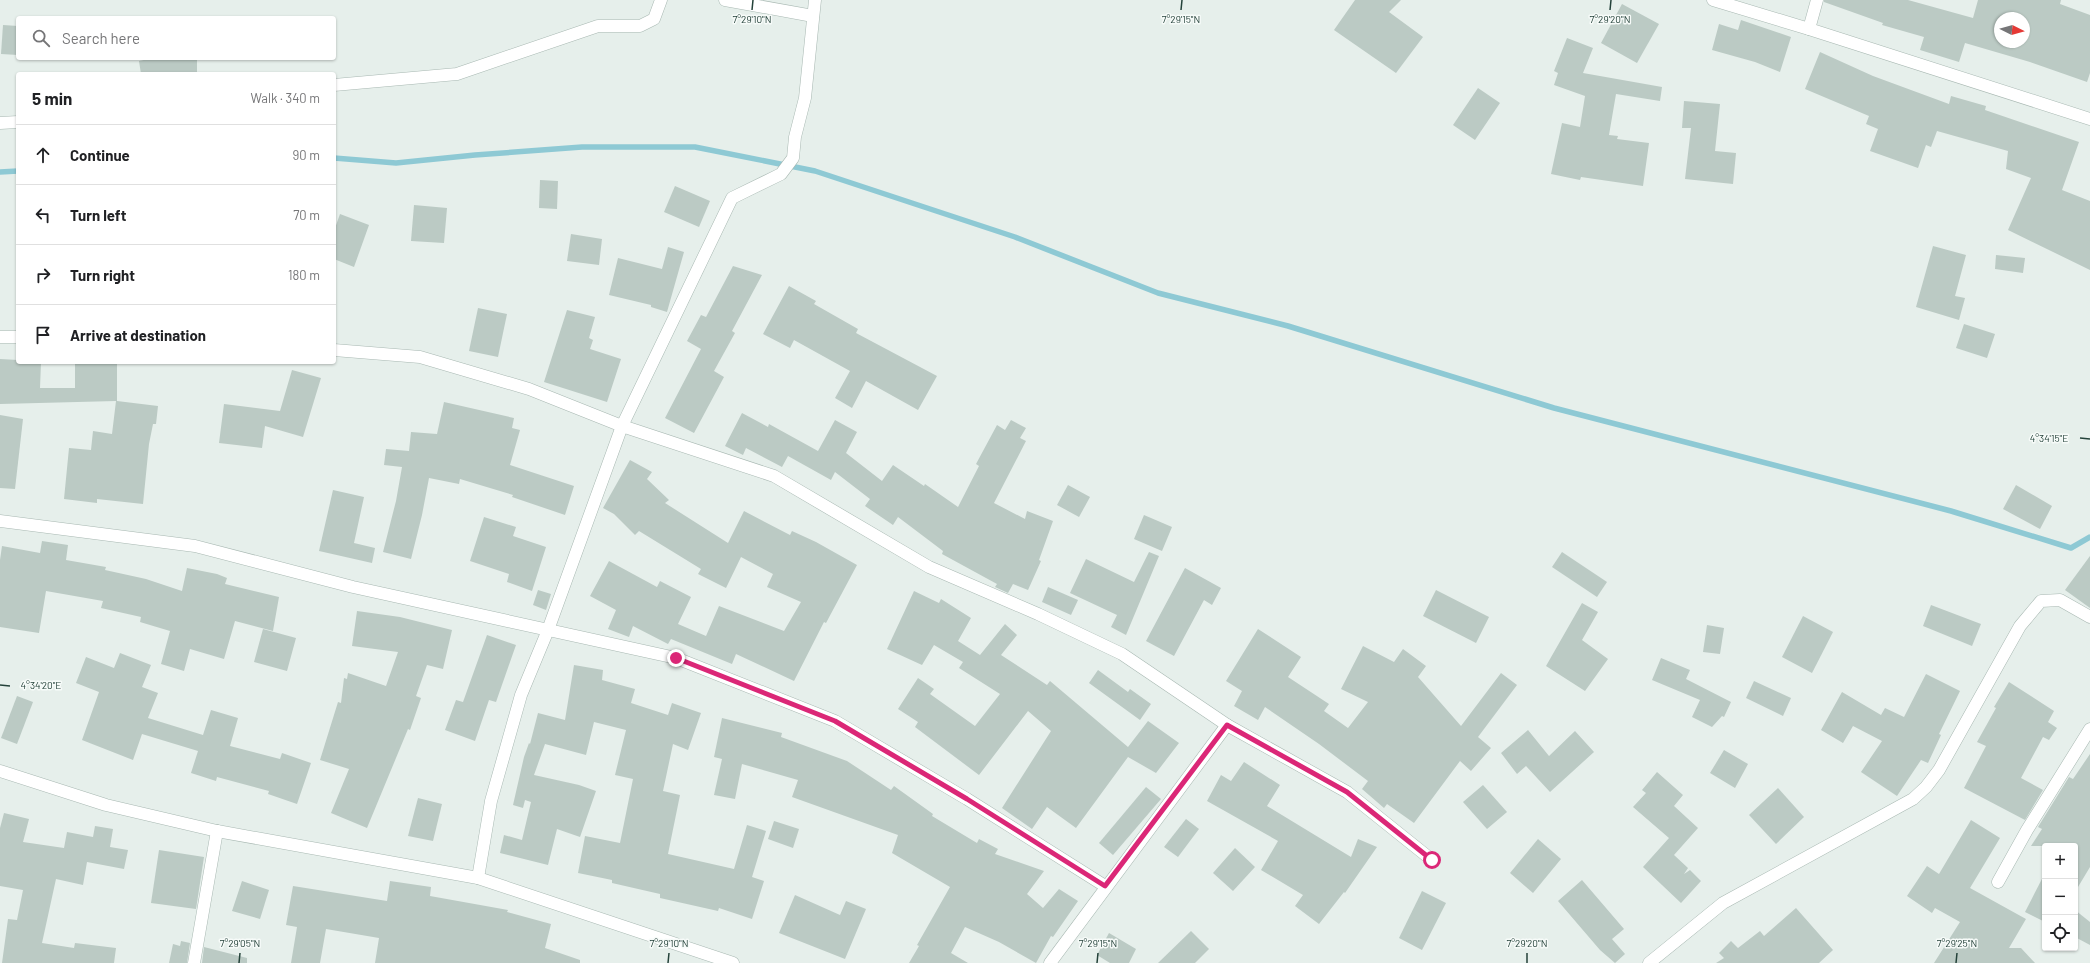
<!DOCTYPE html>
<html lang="en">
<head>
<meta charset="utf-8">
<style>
	body { margin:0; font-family:Barlow,sans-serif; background:#f2f2f2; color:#202124 }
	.controls { position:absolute; right:12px; bottom:12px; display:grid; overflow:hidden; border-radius:4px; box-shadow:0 1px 3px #0004 }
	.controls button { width:36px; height:36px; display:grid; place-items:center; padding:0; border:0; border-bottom:1px solid #e0e0e0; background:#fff; color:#202124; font:20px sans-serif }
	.compass { position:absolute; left:1994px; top:12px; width:36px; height:36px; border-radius:50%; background:#fff; box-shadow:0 1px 3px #0004; rotate:95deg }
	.stop { position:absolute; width:12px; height:12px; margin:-9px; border:3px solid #db2777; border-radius:50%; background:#fff }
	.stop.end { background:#db2777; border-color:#fff; box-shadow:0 1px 4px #0008 }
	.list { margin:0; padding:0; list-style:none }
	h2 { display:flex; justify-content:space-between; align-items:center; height:52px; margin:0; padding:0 16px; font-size:17px }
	h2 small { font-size:13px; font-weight:400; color:#757577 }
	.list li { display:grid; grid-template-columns:26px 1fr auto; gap:12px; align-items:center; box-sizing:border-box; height:60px; padding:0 16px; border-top:1px solid #e0e0e0 }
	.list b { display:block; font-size:15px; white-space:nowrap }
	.list em { font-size:13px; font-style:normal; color:#757577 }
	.icon { flex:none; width:22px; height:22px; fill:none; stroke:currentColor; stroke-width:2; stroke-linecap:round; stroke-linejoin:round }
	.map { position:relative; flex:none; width:2090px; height:963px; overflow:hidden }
	.search { position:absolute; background:#fff; box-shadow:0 1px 3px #0004; left:16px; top:16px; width:320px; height:44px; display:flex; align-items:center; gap:10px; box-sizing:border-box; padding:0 14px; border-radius:4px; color:#757577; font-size:15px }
	.panel { position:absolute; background:#fff; box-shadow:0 1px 3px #0004; left:16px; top:72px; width:320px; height:292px; border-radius:4px }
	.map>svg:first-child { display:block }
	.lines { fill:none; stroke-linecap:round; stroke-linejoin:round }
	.stream { stroke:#8ec9d4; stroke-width:5.5 }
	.building { fill:#bbcac4; fill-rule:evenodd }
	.minor-casing { stroke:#a8b8b2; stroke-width:13 }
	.minor { stroke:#fff; stroke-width:12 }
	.route { stroke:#db2777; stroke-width:5 }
	.ticks { fill:none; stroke:#24423a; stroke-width:1.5 }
	.ticks-label { font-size:10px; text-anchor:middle; fill:#24423a; stroke:#f7fbf9; stroke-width:3; stroke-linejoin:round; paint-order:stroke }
</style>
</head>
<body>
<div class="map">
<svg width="2090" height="963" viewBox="0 0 2090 963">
	<rect width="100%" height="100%" fill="#e6efeb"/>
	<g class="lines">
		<g class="stream">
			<polyline points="334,158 396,163 475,155 582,147 695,147 815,171 1015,237 1158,293 1288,326 1554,408 1951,511 2071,548 2090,537"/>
			<polyline points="0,172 18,171"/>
		</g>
	</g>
	<g class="building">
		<polygon points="1355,0 1401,0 1389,12 1423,37 1396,73 1334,30"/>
		<path d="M 1824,0 L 1908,0 L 1973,18 L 1978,0 L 2061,0 L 2060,4 L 2090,15 L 2090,73 L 2087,82 L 2030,62 L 1965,43 L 1959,62 L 1920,50 L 1924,37 L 1882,25 L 1883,23 L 1824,2 ZM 2000,18 L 2024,18 L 2024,42 L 2000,42 Z"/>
		<polygon points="1622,4 1659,24 1637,63 1601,43"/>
		<polygon points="1741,20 1791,37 1780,72 1755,62 1712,50 1719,24 1738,30"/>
		<polygon points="3,25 18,26 18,55 1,54"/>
		<polygon points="1567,38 1593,48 1583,73 1662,87 1660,101 1616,94 1609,135 1618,136 1617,139 1649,143 1643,186 1581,177 1580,180 1551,174 1562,123 1580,127 1585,96 1554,85 1558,73 1554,71"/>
		<polygon points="1820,52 1873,76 1949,104 1951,96 1986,106 1985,110 2079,142 2062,190 2090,201 2090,270 2008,230 2031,178 2006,169 2008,151 1937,131 1931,147 1926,145 1918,168 1870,151 1878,129 1866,124 1869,116 1805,89"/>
		<polygon points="153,58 197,59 197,74 141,74 139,61"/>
		<polygon points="1478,88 1500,103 1475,140 1453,125"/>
		<polygon points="1684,101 1720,104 1715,151 1736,153 1733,184 1685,179 1691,128 1682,128"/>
		<polygon points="540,180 558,181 557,209 539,208"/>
		<polygon points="675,186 710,201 699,227 664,212"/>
		<polygon points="414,205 447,208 444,243 411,241"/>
		<polygon points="340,214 369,225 354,267 334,259 334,231"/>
		<polygon points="571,234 602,239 599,265 567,261"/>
		<polygon points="1933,246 1966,255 1955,296 1965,298 1959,320 1916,307"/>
		<polygon points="668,247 684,252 667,312 651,307 651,305 609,295 618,258 662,269"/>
		<polygon points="1996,255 2025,258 2023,273 1995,269"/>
		<polygon points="733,266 762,275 732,331 735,333 714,371 724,377 694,433 665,418 701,349 687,341 701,315 706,317"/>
		<polygon points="789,286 816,301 814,304 858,329 856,333 937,376 918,410 866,381 852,408 835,398 850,371 794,340 790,348 763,334"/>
		<polygon points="478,308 507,314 498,357 469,351"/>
		<polygon points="567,310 595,317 589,338 593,340 590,349 621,359 607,402 544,382"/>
		<polygon points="1964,324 1995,334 1987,358 1956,348"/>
		<polygon points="0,359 18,360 18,362 41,362 40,388 75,388 75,362 117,362 117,401 158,406 156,424 153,424 149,444 143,504 97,499 97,503 64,499 69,448 91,450 93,431 112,434 116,401 0,404"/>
		<polygon points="292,370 321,378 303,437 265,426 262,448 219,443 224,404 280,411"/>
		<polygon points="444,402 514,418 512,428 520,430 510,465 574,486 565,515 512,497 513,495 460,479 459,484 429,478 422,515 411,559 383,552 396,501 402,467 384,465 386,449 409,451 411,432 437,434"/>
		<polygon points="742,413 768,427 769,424 818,451 835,420 857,432 846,453 882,481 893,465 924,486 925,484 958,507 979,466 976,464 997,425 1005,430 1011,420 1026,428 1020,438 1026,441 994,503 1025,519 1027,511 1053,521 1039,560 1041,561 1028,590 1013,584 1008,593 995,587 997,584 942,554 943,551 898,517 893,525 865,506 870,499 835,472 831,480 788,456 782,467 746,448 743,455 725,446"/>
		<polygon points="0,415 23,419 15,489 0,488"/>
		<polygon points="630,460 652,472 647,479 669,500 665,503 728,543 744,511 790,535 792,531 816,542 857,565 826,623 824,622 794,681 736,654 732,664 671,639 668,644 633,626 629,637 608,629 616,610 590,596 609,561 657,587 660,581 691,597 678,624 706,636 719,606 784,631 801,602 767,587 773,574 741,557 726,588 698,574 701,569 639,531 635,535 614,514 603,508"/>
		<polygon points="1068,485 1090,497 1079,517 1057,505"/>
		<polygon points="2016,485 2052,506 2040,529 2003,509"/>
		<polygon points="333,490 364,497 354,543 375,548 372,563 319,551"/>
		<polygon points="1144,515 1172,527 1162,551 1134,539"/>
		<polygon points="484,517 516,527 513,536 546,547 532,591 507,582 509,574 470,561"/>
		<polygon points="42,541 68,545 66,560 106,567 105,570 146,579 182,591 187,568 217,574 227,578 225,584 279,597 273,631 235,621 224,659 190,649 184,671 161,664 170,631 140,622 141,617 101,608 103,601 46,591 39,633 0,627 0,560 2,546 40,553"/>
		<polygon points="1149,552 1159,556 1126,635 1111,627 1117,615 1070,593 1086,559 1134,582"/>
		<polygon points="1562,552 1607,582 1597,597 1552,567"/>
		<polygon points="2090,556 2090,608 2065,590"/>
		<polygon points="1185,568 1221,588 1212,605 1204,600 1174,656 1146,641"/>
		<polygon points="1048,587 1078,600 1071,615 1042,602"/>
		<polygon points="538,590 551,594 546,610 533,605"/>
		<polygon points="1436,590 1489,617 1476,643 1423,616"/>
		<polygon points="914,591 939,603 941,599 971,618 958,641 980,655 1005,624 1017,635 1001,655 1047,685 1050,681 1128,747 1148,721 1179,743 1156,773 1128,757 1076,828 1047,807 1032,829 1002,808 1051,731 1028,711 979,775 915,727 918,722 898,709 918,678 934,689 930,694 975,726 1000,694 959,668 963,662 934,645 922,665 887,649"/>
		<polygon points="1582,603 1598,612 1582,640 1608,659 1585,691 1546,666"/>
		<polygon points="1931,605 1981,624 1972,646 1923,626"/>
		<polygon points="357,611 400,617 452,630 443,669 427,665 416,696 421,698 410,730 408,729 367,828 331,813 349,769 320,760 338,702 341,703 344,678 347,679 348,673 386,686 398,652 352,646"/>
		<polygon points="1803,616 1833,632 1812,673 1782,657"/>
		<polygon points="1707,625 1724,628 1720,654 1703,652"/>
		<polygon points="263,629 296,638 287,671 254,662"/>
		<polygon points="1258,629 1301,657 1288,677 1329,704 1324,711 1348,728 1368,702 1341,689 1363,646 1394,662 1403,649 1426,666 1418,677 1461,726 1501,673 1517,685 1478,737 1491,748 1471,771 1460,761 1414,823 1387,804 1384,808 1362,789 1368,781 1319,744 1265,707 1258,720 1234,706 1242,691 1226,681"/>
		<polygon points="487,635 516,645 496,702 489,700 475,741 445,730 456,700 463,702"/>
		<polygon points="120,653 151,665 142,687 158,693 148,718 203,735 211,710 238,718 230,746 280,759 282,753 311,763 297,804 268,794 269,791 217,777 216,781 191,773 198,751 142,734 133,760 82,740 99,692 76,683 86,657 114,668"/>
		<polygon points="1661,658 1690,670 1686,679 1731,702 1724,717 1722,716 1712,727 1692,717 1700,700 1652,680"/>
		<polygon points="574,665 603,670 602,680 635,689 631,703 668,715 672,703 701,713 688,750 673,744 663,791 680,795 668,854 734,869 747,825 766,831 752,877 764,881 752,919 719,908 718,911 660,898 660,894 612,883 612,880 578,873 585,836 620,843 633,779 615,775 626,730 594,722 586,755 545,744 534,775 579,785 596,791 580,837 557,829 548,865 500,853 504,835 522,840 531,802 525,800 523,808 513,805 524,757 529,743 530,744 538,713 565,720"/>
		<polygon points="1098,670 1128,692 1130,689 1151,704 1140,720 1089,683"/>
		<polygon points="1926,674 1960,691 1939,734 1941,735 1928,763 1921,760 1897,796 1861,772 1882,741 1853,726 1843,743 1821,730 1842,692 1881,715 1885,708 1904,717"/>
		<polygon points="1754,681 1791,698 1783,716 1746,698"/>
		<polygon points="2009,682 2054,711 2048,722 2057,728 2049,740 2043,737 2021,778 2043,790 2025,820 1964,788 1986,746 1977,742 1996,708 1994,707"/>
		<polygon points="17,696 33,702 17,744 1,738"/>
		<polygon points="722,718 782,733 781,737 847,761 891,790 894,786 933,814 932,816 977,843 979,839 998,849 995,854 1044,871 1027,894 1043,908 1059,889 1078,901 1053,937 1051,936 1036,963 999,942 965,927 951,953 968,963 909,963 919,946 917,945 950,887 892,853 898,835 792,797 798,780 742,764 735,799 714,795 722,759 714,757"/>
		<polygon points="1528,730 1549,756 1575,731 1594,752 1550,792 1526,766 1517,774 1501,753"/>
		<polygon points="1724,750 1748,764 1735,788 1710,773"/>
		<polygon points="2090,754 2090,867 2075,892 2075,846 2031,846 2042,829 2038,827 2069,777 2073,779"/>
		<polygon points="1244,762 1280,785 1267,806 1351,857 1358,839 1377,847 1345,893 1344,892 1319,924 1295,906 1303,895 1261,870 1278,841 1207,801 1221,775 1231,781"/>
		<polygon points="1657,772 1683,795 1674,806 1698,828 1674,855 1688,868 1684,874 1690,870 1701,881 1681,903 1643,867 1669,838 1633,807 1646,793 1642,790"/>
		<polygon points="1483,785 1507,812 1487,829 1463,802"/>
		<polygon points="1146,787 1161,799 1113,855 1099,843"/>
		<polygon points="1778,788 1804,817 1776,844 1749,815"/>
		<polygon points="418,798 442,804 433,841 408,836"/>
		<polygon points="4,813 29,819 23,842 64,848 67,832 93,837 95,826 113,829 110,847 128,850 124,869 87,862 83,885 56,879 42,943 74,948 75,943 116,948 114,963 2,963 8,919 17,920 23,890 0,886 0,828"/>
		<polygon points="1186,819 1199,829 1178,857 1164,847"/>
		<polygon points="1971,820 2000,838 1970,888 2026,919 2009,948 2021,948 2035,963 1934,963 1960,922 1935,908 1932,913 1907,896 1927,866 1939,874"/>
		<polygon points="774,821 799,829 793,848 768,839"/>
		<polygon points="1538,839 1561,859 1533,893 1510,873"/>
		<polygon points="1235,848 1255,867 1233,891 1213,873"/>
		<polygon points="159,850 204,857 196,909 151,903"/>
		<polygon points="2045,873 2045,922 2025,912"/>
		<polygon points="1582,880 1624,929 1612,939 1625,954 1615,963 1600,950 1558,901"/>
		<polygon points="242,881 269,890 260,919 232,911"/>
		<polygon points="390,881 431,887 430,896 508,910 507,912 551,924 545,948 580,960 580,963 375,963 379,938 326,929 320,963 291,963 297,927 286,925 293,886 387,901"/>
		<polygon points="1422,891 1446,903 1422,950 1399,938"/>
		<polygon points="795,895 840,915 846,901 866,909 845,959 779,933"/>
		<polygon points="1796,908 1833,950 1819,963 1716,963 1724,958 1719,953 1731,941 1738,948 1760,931 1764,936"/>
		<polygon points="2075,910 2090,922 2090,945 2075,937"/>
		<polygon points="1191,931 1209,949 1195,963 1158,963"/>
		<polygon points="1109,933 1136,949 1129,963 1110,963 1097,955"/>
		<polygon points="181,941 190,943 187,963 169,963 173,944 180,946"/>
		<polygon points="204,947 247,958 247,963 202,963"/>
	</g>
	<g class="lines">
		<defs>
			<g id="minor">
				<polyline points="725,0 813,16"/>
				<polyline points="1713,0 1809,29 2090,119"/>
				<polyline points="1809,29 1817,0"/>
				<polyline points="334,85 457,74 598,26 640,26 654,19 661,0"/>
				<polyline points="0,123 18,122"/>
				<polyline points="0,337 18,337"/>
				<polyline points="334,350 420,357 529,389 622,426 774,476 929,567 1038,614 1122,654 1227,725 1347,792 1432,860"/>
				<polyline points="0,521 195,546 353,587 676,658 835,721 967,799 1105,886"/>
				<polyline points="0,771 106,805 217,831 478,878 733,963"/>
				<polyline points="478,878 491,801 521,695 548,630 622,426 732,198 781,174 793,158 795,137 805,98 815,0"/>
				<polyline points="1998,882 2027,830 2090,729"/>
				<polyline points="194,963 217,831"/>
				<polyline points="1050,963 1227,725"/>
				<polyline points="1649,963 1723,903 1913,799 1926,787 1939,770 2020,626 2041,601 2060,600 2090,617"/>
			</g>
		</defs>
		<use href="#minor" class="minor-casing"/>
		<use href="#minor" class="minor"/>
	</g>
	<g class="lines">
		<polyline class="route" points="676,658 835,721 967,799 1105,886 1227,725 1347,792 1432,860"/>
	</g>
	<path class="ticks" d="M 752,10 L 753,0M 1181,10 L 1182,0M 1610,10 L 1611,0M 2080,438 L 2090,439M 0,685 L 10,686M 239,963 L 240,953M 668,963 L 669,953M 1097,963 L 1098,953M 1527,963 L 1527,953M 1956,963 L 1957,953"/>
	<g class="ticks-label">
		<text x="752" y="23">7°29'10"N</text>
		<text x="1181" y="23">7°29'15"N</text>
		<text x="1610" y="23">7°29'20"N</text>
		<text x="2049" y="442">4°34'15"E</text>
		<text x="41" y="689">4°34'20"E</text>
		<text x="240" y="947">7°29'05"N</text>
		<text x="669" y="947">7°29'10"N</text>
		<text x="1098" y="947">7°29'15"N</text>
		<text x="1527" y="947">7°29'20"N</text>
		<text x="1957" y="947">7°29'25"N</text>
	</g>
</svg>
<div class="controls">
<button>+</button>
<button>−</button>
<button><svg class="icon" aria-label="locate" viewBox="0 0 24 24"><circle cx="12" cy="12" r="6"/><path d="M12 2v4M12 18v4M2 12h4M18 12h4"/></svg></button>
</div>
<svg class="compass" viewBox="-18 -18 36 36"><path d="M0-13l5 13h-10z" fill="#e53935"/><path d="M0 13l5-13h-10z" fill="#757577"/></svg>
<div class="stop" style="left:1432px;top:860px"></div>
<div class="stop end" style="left:676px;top:658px"></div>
<div class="search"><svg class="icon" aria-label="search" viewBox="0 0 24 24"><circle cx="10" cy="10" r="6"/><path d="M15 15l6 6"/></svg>Search here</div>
<section class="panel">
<h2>5 min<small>Walk · 340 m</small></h2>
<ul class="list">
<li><svg class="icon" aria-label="ahead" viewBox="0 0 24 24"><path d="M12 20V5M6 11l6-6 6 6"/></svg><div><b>Continue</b></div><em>90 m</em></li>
<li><svg class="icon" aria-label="left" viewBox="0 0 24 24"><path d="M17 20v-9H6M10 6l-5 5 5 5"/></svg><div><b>Turn left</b></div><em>70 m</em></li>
<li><svg class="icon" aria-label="right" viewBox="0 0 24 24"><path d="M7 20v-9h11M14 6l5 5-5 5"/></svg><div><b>Turn right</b></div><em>180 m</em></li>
<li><svg class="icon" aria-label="arrive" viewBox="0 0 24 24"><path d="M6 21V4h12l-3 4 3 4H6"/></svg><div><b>Arrive at destination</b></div></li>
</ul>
</section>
</div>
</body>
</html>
